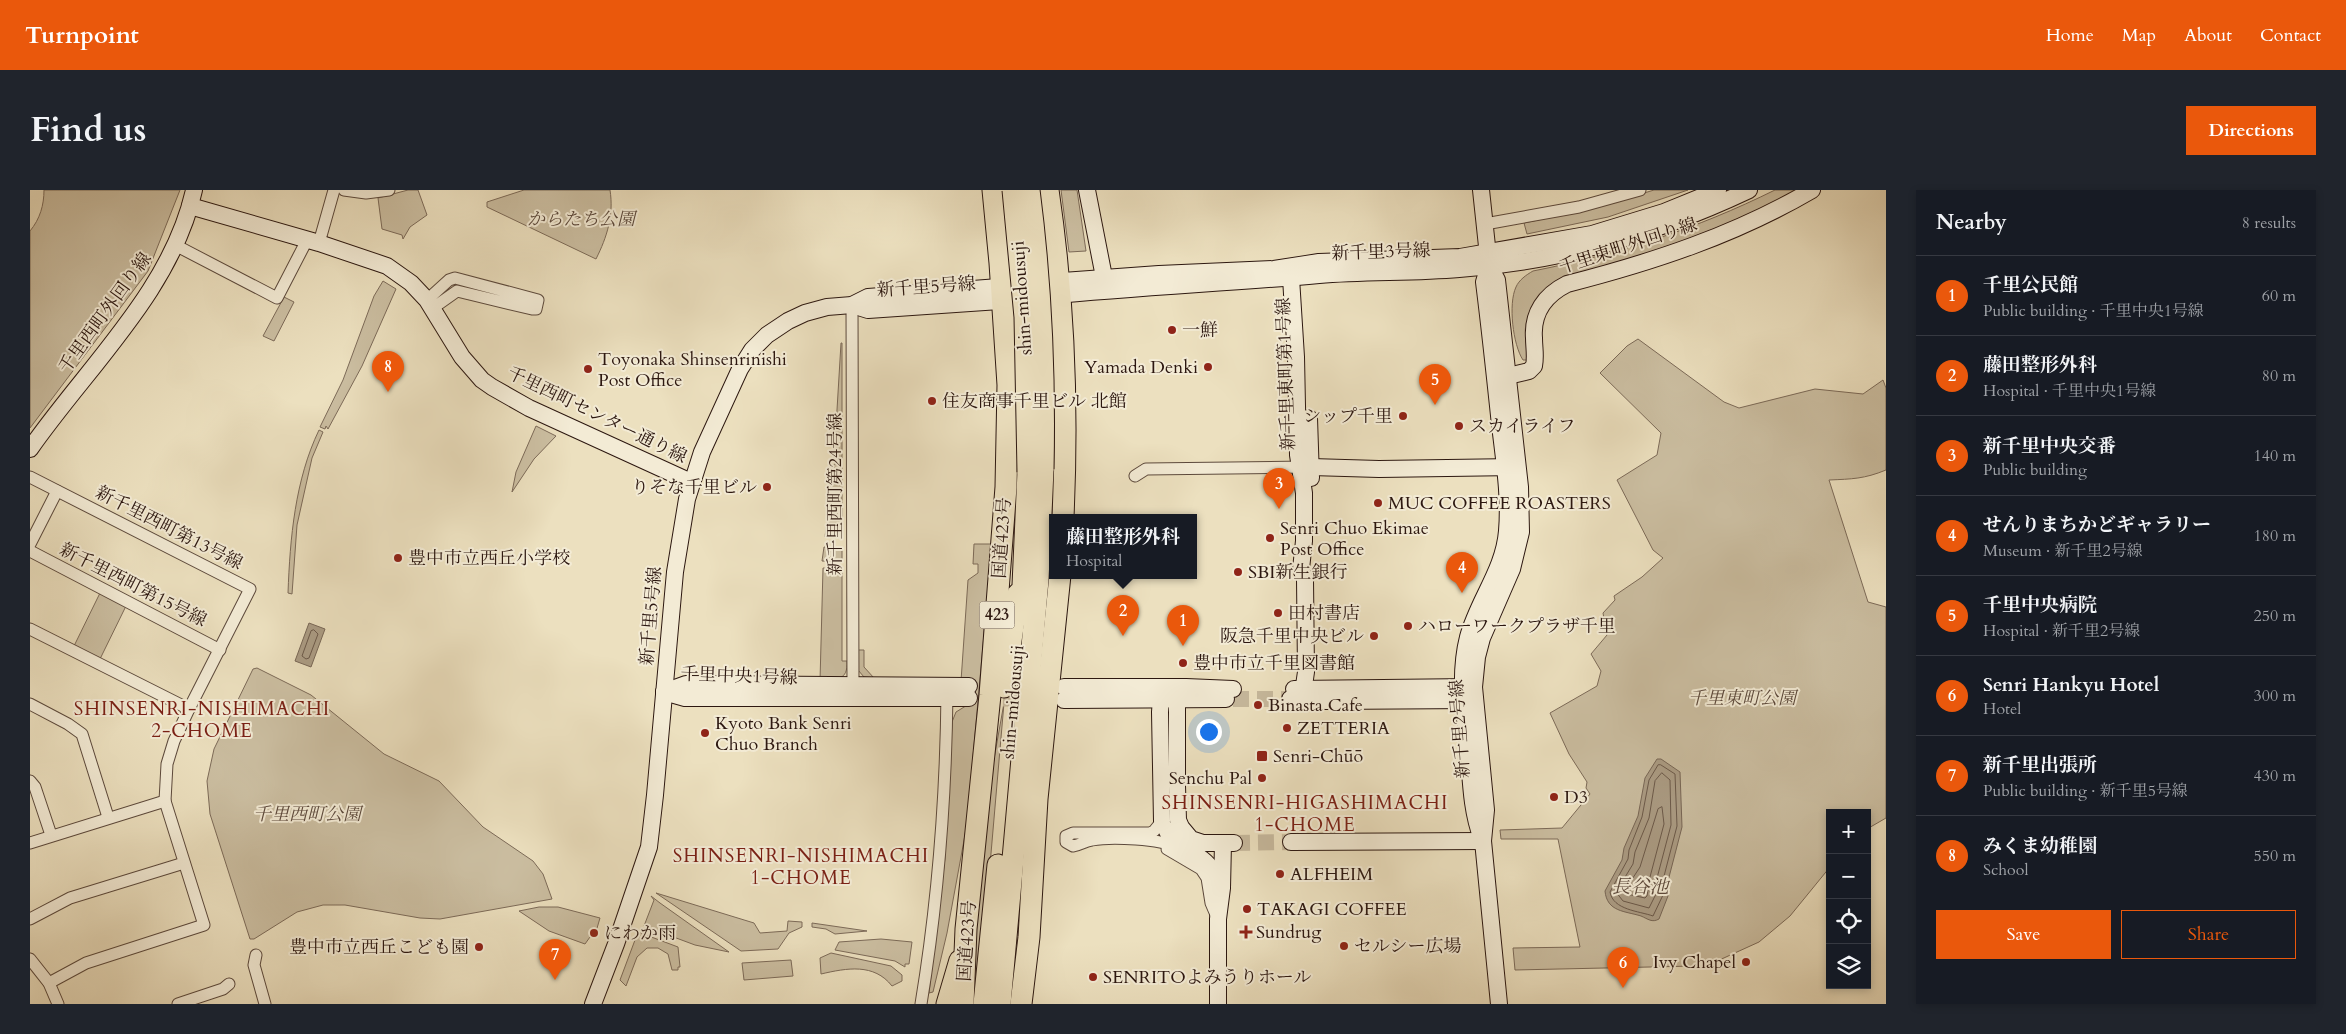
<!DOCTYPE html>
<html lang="en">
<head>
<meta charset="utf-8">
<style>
	body { margin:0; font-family:Cardo,"Noto Serif JP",serif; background:#20242c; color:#f1f3f6 }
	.controls { position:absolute; right:15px; bottom:15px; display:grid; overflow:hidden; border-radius:0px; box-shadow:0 2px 8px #0003 }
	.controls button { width:45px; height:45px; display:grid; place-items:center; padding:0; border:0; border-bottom:1px solid #363941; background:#171b24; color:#f1f3f6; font:25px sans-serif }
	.you { position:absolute; left:1178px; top:541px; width:18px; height:18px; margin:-12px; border:4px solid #fff; border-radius:50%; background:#1a73e8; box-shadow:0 0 0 8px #1a73e833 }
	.badge { display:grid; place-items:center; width:32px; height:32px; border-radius:50%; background:#ea580c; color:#fff; font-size:16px; font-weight:700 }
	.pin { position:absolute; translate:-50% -41px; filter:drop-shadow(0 1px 2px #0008) }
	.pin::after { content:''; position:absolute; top:26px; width:18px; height:15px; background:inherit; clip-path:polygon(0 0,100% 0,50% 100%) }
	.popup { position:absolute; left:1019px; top:324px; width:148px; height:65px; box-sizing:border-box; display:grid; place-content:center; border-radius:0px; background:#171b24; filter:drop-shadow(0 1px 4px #0005); font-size:16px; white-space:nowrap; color:#9ea1a6 }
	.popup b { font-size:19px; color:#f1f3f6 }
	.popup::after { content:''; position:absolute; left:50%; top:100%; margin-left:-10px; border:10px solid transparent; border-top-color:#171b24 }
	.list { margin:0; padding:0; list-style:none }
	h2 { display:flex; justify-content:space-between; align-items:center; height:65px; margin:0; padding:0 20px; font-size:21px }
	h2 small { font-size:16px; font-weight:400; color:#9ea1a6 }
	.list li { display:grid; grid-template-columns:32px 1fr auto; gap:15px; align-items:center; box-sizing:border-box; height:80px; padding:0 20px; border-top:1px solid #363941 }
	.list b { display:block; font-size:19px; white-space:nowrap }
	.list p { margin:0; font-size:16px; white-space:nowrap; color:#9ea1a6 }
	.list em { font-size:16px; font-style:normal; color:#9ea1a6 }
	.actions { display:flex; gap:10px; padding:15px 20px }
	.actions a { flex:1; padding:11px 0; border:1px solid #ea580c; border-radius:0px; text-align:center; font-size:18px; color:#ea580c }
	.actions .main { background:#ea580c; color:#fff }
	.icon { flex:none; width:28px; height:28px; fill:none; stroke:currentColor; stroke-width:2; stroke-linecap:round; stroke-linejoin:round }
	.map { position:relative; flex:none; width:1856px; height:814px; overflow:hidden; border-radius:0px }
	header { display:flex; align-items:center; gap:30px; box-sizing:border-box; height:70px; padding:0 25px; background:#ea580c; color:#fff }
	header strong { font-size:24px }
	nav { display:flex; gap:28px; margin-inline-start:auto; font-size:18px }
	.intro { display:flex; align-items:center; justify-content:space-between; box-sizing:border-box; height:120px; padding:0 30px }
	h1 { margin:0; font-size:35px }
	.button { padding:12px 22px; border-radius:0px; background:#ea580c; color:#fff; font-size:18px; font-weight:700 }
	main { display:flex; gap:30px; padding:0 30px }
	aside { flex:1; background:#171b24; border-radius:0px; box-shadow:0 2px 8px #0003 }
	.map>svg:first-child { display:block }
	.green { fill:#cbbea1; stroke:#7c6a58 }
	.water { fill:#ab9c84; stroke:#786756 }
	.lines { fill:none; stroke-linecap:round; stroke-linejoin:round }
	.shore { stroke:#6c5a4a; stroke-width:1 }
	.secondary-tunnel { stroke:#c6b89c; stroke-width:16; stroke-dasharray:16 8; stroke-linecap:butt }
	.street-casing { stroke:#5c493c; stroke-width:13 }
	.secondary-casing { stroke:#2c1710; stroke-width:18 }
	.primary-casing { stroke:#2c1710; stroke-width:21 }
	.highway-casing { stroke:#2c1710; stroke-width:23 }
	.street { stroke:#f3ebd5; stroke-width:11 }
	.secondary { stroke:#f3ebd5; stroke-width:16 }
	.primary { stroke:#ece0bf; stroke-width:19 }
	.highway { stroke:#ece0bf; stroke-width:21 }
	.highway-bridge-casing { stroke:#2c1710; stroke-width:23; stroke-linecap:butt }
	.highway-bridge { stroke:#ece0bf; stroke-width:21 }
	.poi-dot { fill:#8f2418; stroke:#f3ebd5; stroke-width:2 }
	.labels { text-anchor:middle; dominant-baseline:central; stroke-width:4; stroke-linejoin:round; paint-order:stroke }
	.shield { fill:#f3ebd5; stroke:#68574b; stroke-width:1 }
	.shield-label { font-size:16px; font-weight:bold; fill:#2c1710 }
	.park-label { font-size:18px; font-style:italic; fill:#5c493c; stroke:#f3ebd5 }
	.street-label { font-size:18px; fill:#2c1710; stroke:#f3ebd5 }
	.poi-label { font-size:18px; fill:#2c1710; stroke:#f3ebd5; text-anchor:start }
	.neighbourhood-label { font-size:19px; letter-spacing:1px; fill:#7a1f14; stroke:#f3ebd5 }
	.water-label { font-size:19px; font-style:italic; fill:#5f4c3e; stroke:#f3ebd5 }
</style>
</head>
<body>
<header>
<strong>Turnpoint</strong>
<nav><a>Home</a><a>Map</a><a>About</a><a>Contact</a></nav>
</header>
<div class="intro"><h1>Find us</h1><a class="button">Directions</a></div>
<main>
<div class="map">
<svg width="1856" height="814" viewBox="0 0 1856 814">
	<rect width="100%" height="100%" fill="#ece0bf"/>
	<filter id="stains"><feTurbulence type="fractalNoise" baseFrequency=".004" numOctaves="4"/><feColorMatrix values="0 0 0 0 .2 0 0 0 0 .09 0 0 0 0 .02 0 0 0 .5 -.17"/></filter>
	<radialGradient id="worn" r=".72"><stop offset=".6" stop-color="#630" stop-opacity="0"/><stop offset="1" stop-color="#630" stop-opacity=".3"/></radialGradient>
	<g class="green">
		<path d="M 14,0 L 150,0 L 118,81 L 0,238 L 0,41 C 10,29 14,15 14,0 Z"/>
		<polygon points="378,0 388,0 397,25 380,37 373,49 372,45 352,39 348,8"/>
		<path d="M 494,0 L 580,0 C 584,25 577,47 566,69 L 457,17 L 457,12 Z"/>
		<polygon points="1031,0 1047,0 1056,61 1039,62"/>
		<polygon points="1624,0 1658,0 1578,27 1497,44 1494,33 1565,18"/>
		<path d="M 1745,0 L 1768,0 L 1718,26 L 1639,58 L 1528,90 C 1493,112 1500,133 1499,170 L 1493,170 C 1483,155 1478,114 1486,97 C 1489,90 1496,85 1503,81 C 1589,64 1666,39 1745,0 Z"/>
		<polygon points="353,91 366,99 332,176 298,239 296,236 295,239 290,237 313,190 344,106"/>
		<polygon points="254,107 264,112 244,151 233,146"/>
		<path d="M 1608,149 L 1694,212 L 1709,218 L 1785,199 L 1833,204 L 1853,190 L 1856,198 L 1856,280 C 1834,289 1822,289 1799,290 L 1838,412 L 1856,417 L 1856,628 L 1837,639 L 1837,623 L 1800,623 L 1800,677 L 1760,726 L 1729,752 L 1685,772 L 1665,776 L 1485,780 L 1483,758 L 1550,757 L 1528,649 L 1471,649 L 1470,640 L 1532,638 L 1560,604 L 1556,598 L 1557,592 L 1539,564 L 1520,523 L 1567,496 L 1571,481 L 1561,464 L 1577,445 L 1573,423 L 1585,410 L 1584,406 L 1612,387 L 1633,368 L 1623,360 L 1587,290 L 1627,265 L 1631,243 L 1570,183 L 1597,156 Z"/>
		<polygon points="811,153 812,153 812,270 804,270"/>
		<polygon points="506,236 526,246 504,269 482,302 486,282"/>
		<path d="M 289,240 L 293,242 L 282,268 L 267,335 L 262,404 L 258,403 C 260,348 265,290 289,240 Z"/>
		<polygon points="804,274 812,274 812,347 795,347"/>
		<polygon points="944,354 962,354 937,634 917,743 903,802 899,803 915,668 922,532 926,522 939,514 931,491 938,390 948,383 948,374 943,374"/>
		<polygon points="794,357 812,357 812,372 792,371"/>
		<path d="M 793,378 L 812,379 L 812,471 L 817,471 C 818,491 807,489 790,491 Z"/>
		<polygon points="70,403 96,416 70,469 44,456"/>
		<polygon points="827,460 834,460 834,477 844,488 834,487 828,480"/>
		<polygon points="227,478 281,505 354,564 409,591 453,637 503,671 513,684 522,709 410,729 390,728 315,715 293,715 267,722 224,749 220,749 180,624 177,591 184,559 223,479"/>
		<polygon points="974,513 948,814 938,814 956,614"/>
		<polygon points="626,703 724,733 730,743 757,741 758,731 772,732 772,737 759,743 748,759 711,761"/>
		<polygon points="621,706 630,713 699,762 665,755 614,736 624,710"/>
		<polygon points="509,717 528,717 570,728 565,745 560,747 555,754 519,741 489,721"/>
		<polygon points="782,733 837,741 805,744 796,739 782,737"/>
		<polygon points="608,742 648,757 650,777 648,777 648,780 642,780 638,764 628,758 617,758 607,767 596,796 590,790"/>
		<polygon points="851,749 882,752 879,774 875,774 875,777 865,771 805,760 809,752"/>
		<path d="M 801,763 L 861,776 L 872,785 L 872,791 L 862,796 C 844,773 817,778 791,784 L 790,768 Z"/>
		<polygon points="761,770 763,786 714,790 712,773"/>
	</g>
	<g class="water">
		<polygon points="279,433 295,439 281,477 265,471"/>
		<path d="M 1627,569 L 1631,569 L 1650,582 L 1652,637 L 1638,691 L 1638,706 L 1629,729 C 1622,733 1618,729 1611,726 C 1595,721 1577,722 1575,701 L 1592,670 L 1594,658 L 1608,626 L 1615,588 Z"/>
	</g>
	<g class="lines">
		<g class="shore">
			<polygon points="284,440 288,444 279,468 276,469 272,466 281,441"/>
			<path d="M 1631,575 L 1645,584 L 1647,636 L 1633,690 L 1633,705 L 1623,726 C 1609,721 1583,720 1580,702 L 1598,669 L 1599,660 L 1612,627 L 1619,590 L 1628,575 Z"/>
			<polygon points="1632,583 1640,590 1641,635 1627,688 1626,704 1619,718 1593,711 1586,702 1603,674 1605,662 1619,628 1625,591"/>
			<polygon points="1632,617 1634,634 1620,687 1617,706 1615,708 1597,704 1595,700 1610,677 1628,619"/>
		</g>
		<g class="secondary-tunnel">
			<polyline points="949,508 1009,509"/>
			<polyline points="1203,509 1260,509"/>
			<polyline points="1204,653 1261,652"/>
		</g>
		<defs>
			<g id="street">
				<polyline points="314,0 336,3 359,0"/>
				<polyline points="1455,34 1549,17 1610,0"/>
				<polyline points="289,53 304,0"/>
				<polyline points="145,55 247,108 277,50"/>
				<polyline points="397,110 419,90 425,88 508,110 506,119 502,119 427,101 403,118"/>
				<polyline points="1105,286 1116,279 1276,277"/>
				<polyline points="0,287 220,399 159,519 144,551 137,574 135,611 174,735 56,773 19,793"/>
				<polyline points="0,354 27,301"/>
				<polyline points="0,361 190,460"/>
				<polyline points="0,439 159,519"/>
				<polyline points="819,499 823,494 822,115"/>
				<polyline points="0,514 38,534 52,544 78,627"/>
				<polyline points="0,591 5,597 21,645"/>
				<path d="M 1132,631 L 1124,641 L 1120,643 L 1043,643 L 1036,646 L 1036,652 L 1043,656 C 1050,655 1055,651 1062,650 C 1082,646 1130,649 1148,657"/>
				<polyline points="0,653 135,611"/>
				<polyline points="1137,659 1171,679 1177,688 1181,713 1187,727"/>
				<polyline points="0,729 40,708 154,673"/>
				<polyline points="226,765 224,775 235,814"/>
				<polyline points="0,769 19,793 28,814"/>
				<polyline points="148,814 193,799 199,794"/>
				<path d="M 891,814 C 908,711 916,606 917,502"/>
			</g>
			<g id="secondary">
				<polyline points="1057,0 1074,87"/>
				<path d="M 1451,0 L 1459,75 L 1454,92 C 1460,140 1465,187 1470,235 C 1474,270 1480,306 1477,341 C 1474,380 1448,410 1438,447 C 1428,486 1435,527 1439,567 C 1441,595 1442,623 1452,649"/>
				<polyline points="160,16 289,53 357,76 381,93 397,110 432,167 452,190 462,197 499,218 661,292"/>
				<polyline points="1459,75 1467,90 1490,297 1491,342 1482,379 1452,448 1447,467 1444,497 1456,620 1453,651 1469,814"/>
				<polyline points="1264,79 1261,88 1266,167 1268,265 1274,303 1274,351 1271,379 1275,389 1276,482 1272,509"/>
				<polyline points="1019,92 1129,84 1244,79 1289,72 1430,67 1562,44 1634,22 1688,0"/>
				<path d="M 1018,106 C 1108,97 1199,93 1289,85 C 1335,81 1382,83 1429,79 C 1530,72 1628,43 1719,0"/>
				<polyline points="822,115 838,120 984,110"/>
				<path d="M 1478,186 L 1499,181 L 1504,176 C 1506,166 1504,158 1504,148 C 1502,123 1515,105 1537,94 C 1623,72 1705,45 1782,0"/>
				<polyline points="1279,228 1281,288"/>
				<path d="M 0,259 C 57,177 142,100 164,0"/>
				<polyline points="1281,277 1349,279 1486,277"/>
				<polyline points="1034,497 1156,497 1203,499"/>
				<polyline points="1147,497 1147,596 1148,630 1151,637 1161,649 1173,653 1204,653"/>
				<polyline points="1264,499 1442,497"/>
				<polyline points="634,502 656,494 939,496"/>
				<polyline points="634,502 655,508 939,508"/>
				<polyline points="1260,509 1296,511 1443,510"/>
				<polyline points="1034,510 1196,509"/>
				<polyline points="1132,631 1130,522 1131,510 1134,502"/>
				<path d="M 1136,639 C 1145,660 1171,661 1182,680 C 1184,686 1185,693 1186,699"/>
				<polyline points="1261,652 1453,651"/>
				<polyline points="563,814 586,754 619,657 625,605 645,382 657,309 672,262 710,179 722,160 737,145 758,131 775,123 797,117 822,115 838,107 982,96"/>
				<polyline points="1188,814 1188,729 1192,698 1193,653"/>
			</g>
			<polyline id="primary" points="916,814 929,770"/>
			<g id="highway">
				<path d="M 1018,0 C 1034,108 1038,218 1033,327"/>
				<polyline points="992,418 998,282"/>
				<polyline points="974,497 988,404"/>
				<polyline points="933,814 936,739 960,505 976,297 978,195 970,73 963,0"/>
				<polyline points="954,814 968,675"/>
				<polyline points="970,814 1008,390 1013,279"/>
				<polyline points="991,814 999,747 1007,609 1030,385"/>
			</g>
		</defs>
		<use href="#street" class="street-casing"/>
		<use href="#secondary" class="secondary-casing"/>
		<use href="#primary" class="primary-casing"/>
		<use href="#highway" class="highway-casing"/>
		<use href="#street" class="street"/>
		<use href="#secondary" class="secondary"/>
		<use href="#primary" class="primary"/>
		<use href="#highway" class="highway"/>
		<defs>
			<g id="highway-bridge">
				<polyline points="983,0 995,127 998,282"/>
				<path d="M 999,0 C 1011,92 1015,186 1013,279"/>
			</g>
		</defs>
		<use href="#highway-bridge" class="highway-bridge-casing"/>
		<use href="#highway-bridge" class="highway-bridge"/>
	</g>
	<g class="poi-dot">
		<circle cx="1142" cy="140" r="5"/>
		<circle cx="1178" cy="177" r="5"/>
		<circle cx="558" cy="179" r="5"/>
		<circle cx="902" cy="211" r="5"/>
		<circle cx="1373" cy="226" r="5"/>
		<circle cx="1429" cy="236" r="5"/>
		<circle cx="737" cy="297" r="5"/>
		<circle cx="1348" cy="313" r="5"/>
		<circle cx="1240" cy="348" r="5"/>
		<circle cx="368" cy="368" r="5"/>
		<circle cx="1208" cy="382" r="5"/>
		<circle cx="1248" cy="423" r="5"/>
		<circle cx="1378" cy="436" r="5"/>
		<circle cx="1344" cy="446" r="5"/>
		<circle cx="1153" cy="473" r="5"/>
		<circle cx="1228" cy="515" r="5"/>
		<circle cx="1257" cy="538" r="5"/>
		<circle cx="675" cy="543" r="5"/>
		<rect x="1226" y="560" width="12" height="12" rx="2.5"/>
		<circle cx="1232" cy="588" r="5"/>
		<circle cx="1524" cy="607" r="5"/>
		<circle cx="1250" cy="684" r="5"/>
		<circle cx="1217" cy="719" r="5"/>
		<path d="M1213.5 734.5h5v5h5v5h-5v5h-5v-5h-5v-5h5z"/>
		<circle cx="564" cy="743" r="5"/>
		<circle cx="1314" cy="756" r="5"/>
		<circle cx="449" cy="757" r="5"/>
		<circle cx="1716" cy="772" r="5"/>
		<circle cx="1063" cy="787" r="5"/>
	</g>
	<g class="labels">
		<rect class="shield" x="949.5" y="411.5" width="35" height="27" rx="4"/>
		<g class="shield-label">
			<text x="967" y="425">423</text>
		</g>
		<g class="park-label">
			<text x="551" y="29">からたち公園</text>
			<text x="1712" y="508">千里東町公園</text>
			<text x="277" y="624">千里西町公園</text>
		</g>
		<g class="street-label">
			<text transform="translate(1598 56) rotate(-18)">千里東町外回り線</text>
			<text transform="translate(1351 62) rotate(-2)">新千里3号線</text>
			<text transform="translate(896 97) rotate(-4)">新千里5号線</text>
			<text transform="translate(992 108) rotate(-94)">shin-midousuji</text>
			<text transform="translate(75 123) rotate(-54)">千里西町外回り線</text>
			<text transform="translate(1256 184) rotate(-92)">新千里東町第1号線</text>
			<text transform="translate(567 225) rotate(26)">千里西町センター通り線</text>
			<text transform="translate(805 304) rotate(-90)">新千里西町第24号線</text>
			<text transform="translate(139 338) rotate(27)">新千里西町第13号線</text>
			<text transform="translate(972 348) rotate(-86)">国道423号</text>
			<text transform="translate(103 395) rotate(27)">新千里西町第15号線</text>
			<text transform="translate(621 426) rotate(-85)">新千里5号線</text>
			<text transform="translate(709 486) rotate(2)">千里中央1号線</text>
			<text transform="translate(983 512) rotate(-85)">shin-midousuji</text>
			<text transform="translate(1430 539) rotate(-94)">新千里2号線</text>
			<text transform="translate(937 751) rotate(-86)">国道423号</text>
		</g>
		<g class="poi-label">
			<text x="1152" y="140">一鮮</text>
			<text x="568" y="169">Toyonaka Shinsenrinishi<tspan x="568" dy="21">Post Office</tspan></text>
			<text x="1168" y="177" text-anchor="end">Yamada Denki</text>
			<text x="912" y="211">住友商事千里ビル 北館</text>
			<text x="1363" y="226" text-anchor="end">シップ千里</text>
			<text x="1439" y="236">スカイライフ</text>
			<text x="727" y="297" text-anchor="end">りそな千里ビル</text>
			<text x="1358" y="313">MUC COFFEE ROASTERS</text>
			<text x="1250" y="338">Senri Chuo Ekimae<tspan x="1250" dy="21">Post Office</tspan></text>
			<text x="378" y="368">豊中市立西丘小学校</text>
			<text x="1218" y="382">SBI新生銀行</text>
			<text x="1258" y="423">田村書店</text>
			<text x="1388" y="436">ハローワークプラザ千里</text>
			<text x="1334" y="446" text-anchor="end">阪急千里中央ビル</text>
			<text x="1163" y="473">豊中市立千里図書館</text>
			<text x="1238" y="515">Binasta Cafe</text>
			<text x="685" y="533">Kyoto Bank Senri<tspan x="685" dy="21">Chuo Branch</tspan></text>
			<text x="1267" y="538">ZETTERIA</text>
			<text x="1243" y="566">Senri-Chūō</text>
			<text x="1222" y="588" text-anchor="end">Senchu Pal</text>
			<text x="1534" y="607">D3</text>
			<text x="1260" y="684">ALFHEIM</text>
			<text x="1227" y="719">TAKAGI COFFEE</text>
			<text x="1226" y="742">Sundrug</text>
			<text x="574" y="743">にわか雨</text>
			<text x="1324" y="756">セルシー広場</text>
			<text x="439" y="757" text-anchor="end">豊中市立西丘こども園</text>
			<text x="1706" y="772" text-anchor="end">Ivy Chapel</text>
			<text x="1073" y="787">SENRITOよみうりホール</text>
		</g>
		<g class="neighbourhood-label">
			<text x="172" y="519">SHINSENRI-NISHIMACHI<tspan x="172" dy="22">2-CHOME</tspan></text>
			<text x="1275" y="613">SHINSENRI-HIGASHIMACHI<tspan x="1275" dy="22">1-CHOME</tspan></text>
			<text x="771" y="666">SHINSENRI-NISHIMACHI<tspan x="771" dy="22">1-CHOME</tspan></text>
		</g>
		<g class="water-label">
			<text x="1610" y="697">長谷池</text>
		</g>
	</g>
	<rect width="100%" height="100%" filter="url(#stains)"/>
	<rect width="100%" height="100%" fill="url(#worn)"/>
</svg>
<div class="controls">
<button>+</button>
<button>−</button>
<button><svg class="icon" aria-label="locate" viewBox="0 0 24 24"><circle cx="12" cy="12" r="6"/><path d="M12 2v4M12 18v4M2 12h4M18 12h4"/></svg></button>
<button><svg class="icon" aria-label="layers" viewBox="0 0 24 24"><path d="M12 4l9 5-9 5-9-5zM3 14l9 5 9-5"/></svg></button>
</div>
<div class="you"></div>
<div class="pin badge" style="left:1153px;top:456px">1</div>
<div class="pin badge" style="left:1093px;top:446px">2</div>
<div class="popup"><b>藤田整形外科</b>Hospital</div>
<div class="pin badge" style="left:1249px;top:319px">3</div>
<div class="pin badge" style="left:1432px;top:403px">4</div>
<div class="pin badge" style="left:1405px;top:215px">5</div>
<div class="pin badge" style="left:1593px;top:798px">6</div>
<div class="pin badge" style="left:525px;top:790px">7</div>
<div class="pin badge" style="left:358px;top:202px">8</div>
</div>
<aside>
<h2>Nearby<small>8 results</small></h2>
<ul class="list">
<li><span class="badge">1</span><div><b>千里公民館</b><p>Public building · 千里中央1号線</p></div><em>60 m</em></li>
<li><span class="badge">2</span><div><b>藤田整形外科</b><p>Hospital · 千里中央1号線</p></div><em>80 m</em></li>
<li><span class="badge">3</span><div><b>新千里中央交番</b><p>Public building</p></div><em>140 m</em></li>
<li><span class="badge">4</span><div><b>せんりまちかどギャラリー</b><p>Museum · 新千里2号線</p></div><em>180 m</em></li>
<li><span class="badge">5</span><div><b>千里中央病院</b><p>Hospital · 新千里2号線</p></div><em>250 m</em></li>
<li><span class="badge">6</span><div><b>Senri Hankyu Hotel</b><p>Hotel</p></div><em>300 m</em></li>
<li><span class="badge">7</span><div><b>新千里出張所</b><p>Public building · 新千里5号線</p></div><em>430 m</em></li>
<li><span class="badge">8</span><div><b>みくま幼稚園</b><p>School</p></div><em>550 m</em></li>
</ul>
<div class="actions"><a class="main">Save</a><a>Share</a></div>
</aside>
</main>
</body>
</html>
